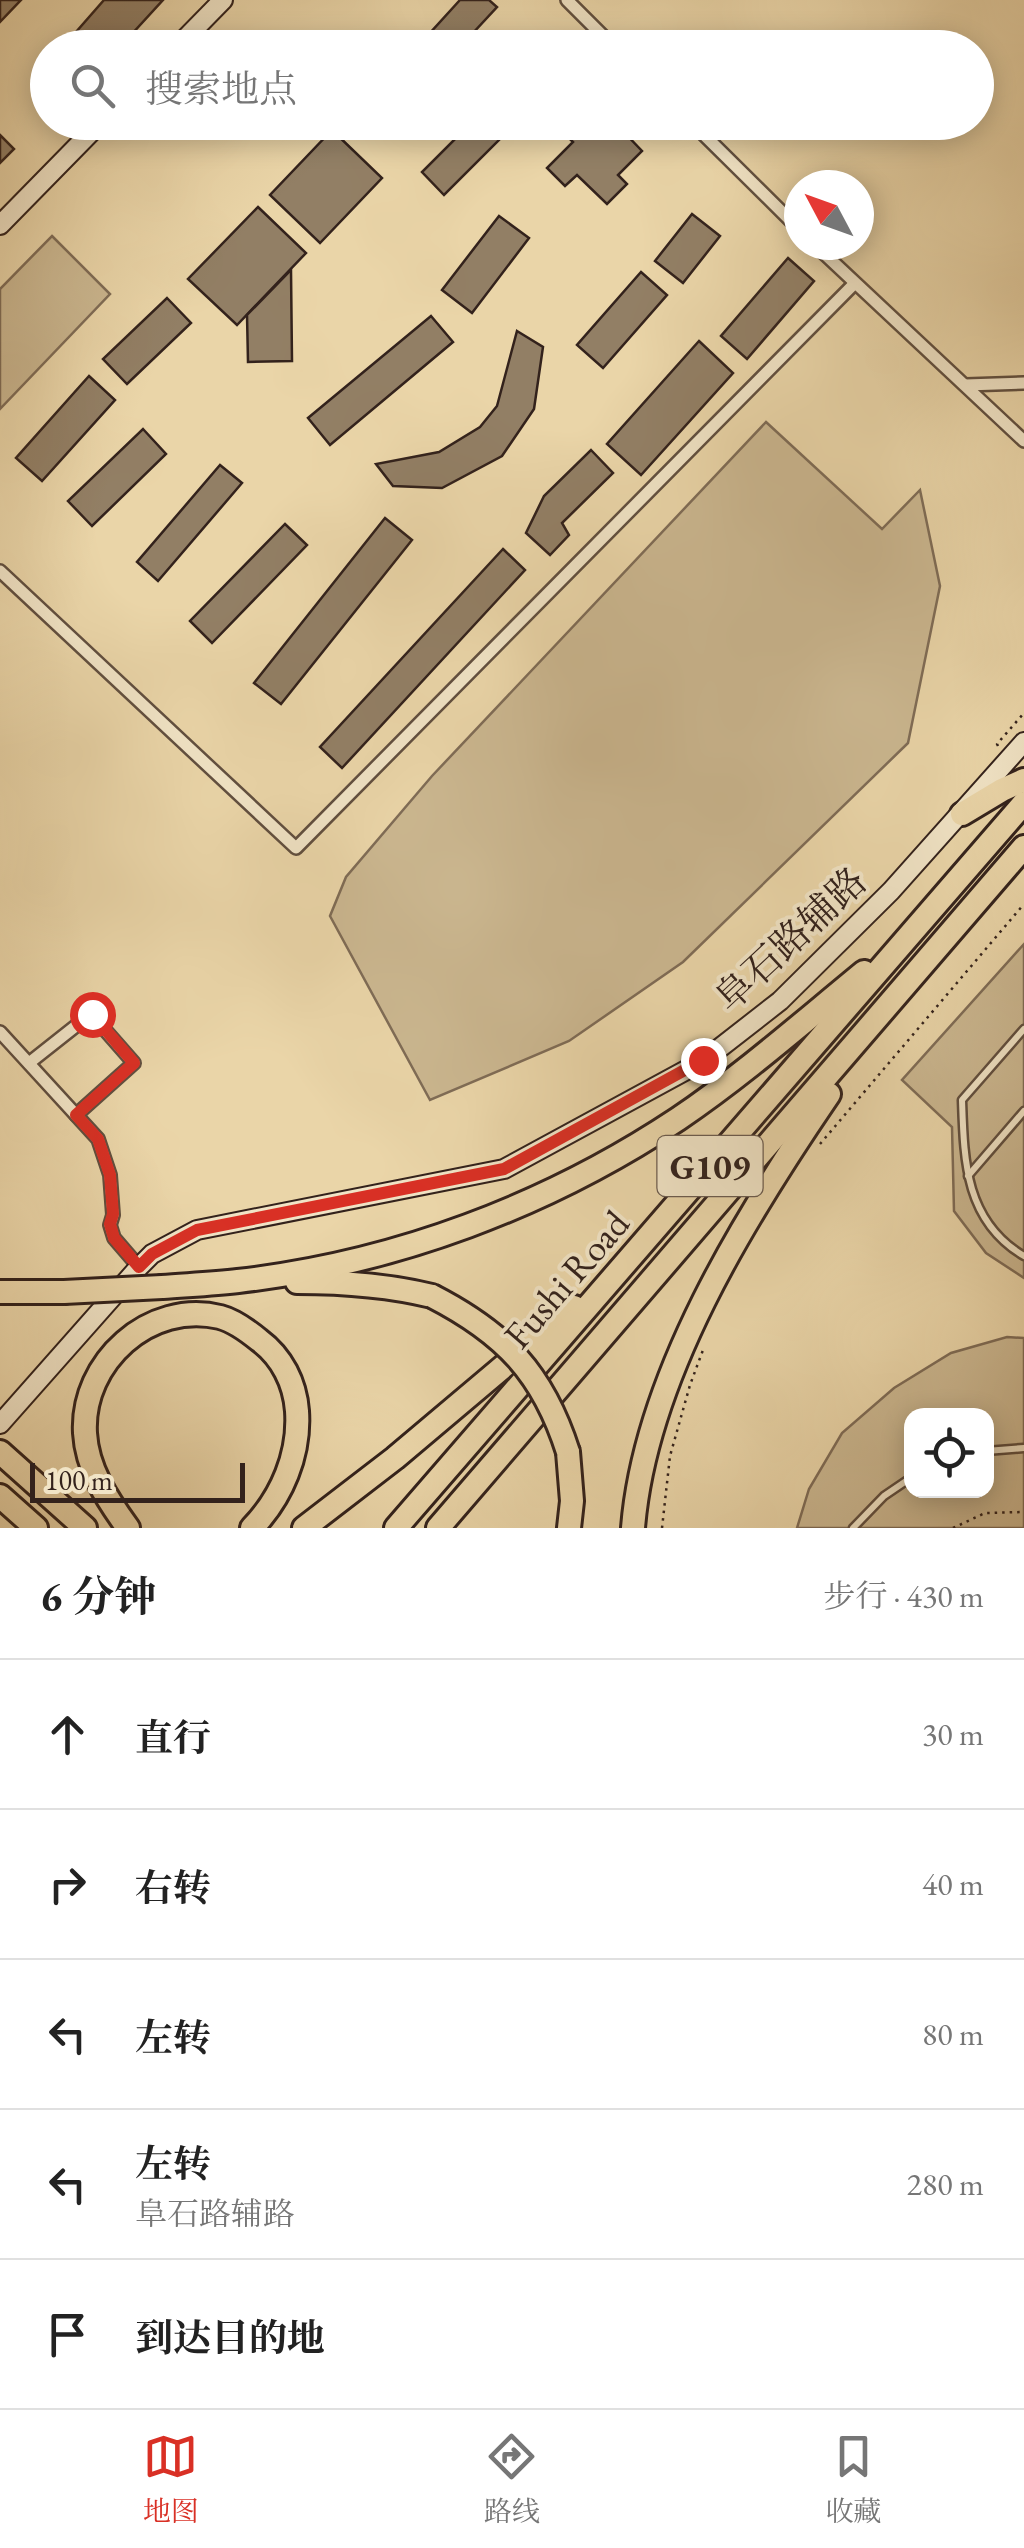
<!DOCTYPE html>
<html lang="zh">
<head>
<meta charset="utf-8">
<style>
	body { margin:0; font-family:"EB Garamond","Noto Serif SC",serif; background:#f2f2f2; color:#222 }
	.controls { position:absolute; right:30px; bottom:30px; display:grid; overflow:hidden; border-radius:20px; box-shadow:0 5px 25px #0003 }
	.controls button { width:90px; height:90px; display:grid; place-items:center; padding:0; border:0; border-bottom:2px solid #e0e0e0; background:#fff; color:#222; font:50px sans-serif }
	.compass { position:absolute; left:784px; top:170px; width:90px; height:90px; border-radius:50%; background:#fff; box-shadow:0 5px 25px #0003; rotate:311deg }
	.scale { position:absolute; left:30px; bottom:25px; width:215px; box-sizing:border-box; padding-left:10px; border:5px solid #33221c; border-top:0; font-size:28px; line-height:35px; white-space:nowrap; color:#33221c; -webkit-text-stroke:8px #f1e4c6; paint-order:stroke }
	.stop { position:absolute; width:30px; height:30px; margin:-22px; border:8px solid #d93025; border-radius:50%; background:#fff }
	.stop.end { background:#d93025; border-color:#fff; box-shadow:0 2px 10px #0008 }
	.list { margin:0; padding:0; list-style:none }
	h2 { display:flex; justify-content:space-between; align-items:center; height:130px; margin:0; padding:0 40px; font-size:42px }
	h2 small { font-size:32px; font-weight:400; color:#767676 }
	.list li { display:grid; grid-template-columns:65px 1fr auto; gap:30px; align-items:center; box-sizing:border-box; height:150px; padding:0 40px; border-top:2px solid #e0e0e0 }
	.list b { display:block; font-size:38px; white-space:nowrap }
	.list p { margin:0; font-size:32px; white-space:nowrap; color:#767676 }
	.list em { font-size:32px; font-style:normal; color:#767676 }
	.icon { flex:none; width:55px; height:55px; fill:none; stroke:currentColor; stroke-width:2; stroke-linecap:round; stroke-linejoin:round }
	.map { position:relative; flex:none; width:1024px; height:1528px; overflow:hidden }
	.search { position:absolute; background:#fff; box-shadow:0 5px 25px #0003; left:30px; right:30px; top:30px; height:110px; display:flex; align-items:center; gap:25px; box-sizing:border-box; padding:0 35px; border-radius:55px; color:#767676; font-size:38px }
	.sheet { height:880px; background:#fff }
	nav { display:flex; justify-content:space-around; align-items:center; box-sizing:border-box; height:140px; border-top:2px solid #e0e0e0; background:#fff; font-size:28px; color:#767676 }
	nav a { display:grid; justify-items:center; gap:5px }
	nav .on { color:#d93025 }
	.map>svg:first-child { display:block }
	.green { fill:#cbb790; stroke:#7f6c56; stroke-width:2.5; fill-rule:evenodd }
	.building { fill:#927f65; stroke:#33221c; stroke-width:2.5 }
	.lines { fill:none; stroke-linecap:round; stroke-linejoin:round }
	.lane-casing { stroke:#614f3f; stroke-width:11 }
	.street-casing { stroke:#614f3f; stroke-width:16 }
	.secondary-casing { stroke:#33221c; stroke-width:22 }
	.highway-casing { stroke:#33221c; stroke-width:28 }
	.path { stroke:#33221c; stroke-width:2.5; stroke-dasharray:2.5 5; stroke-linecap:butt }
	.lane { stroke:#f1e4c6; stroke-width:6 }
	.street { stroke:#f1e4c6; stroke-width:11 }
	.secondary { stroke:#f1e4c6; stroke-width:18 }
	.highway { stroke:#ead5a8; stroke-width:22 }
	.highway-bridge-casing { stroke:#33221c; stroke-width:28; stroke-linecap:butt }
	.highway-bridge { stroke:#ead5a8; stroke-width:22 }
	.route { stroke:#d93025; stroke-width:12 }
	.labels { text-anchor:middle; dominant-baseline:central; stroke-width:8; stroke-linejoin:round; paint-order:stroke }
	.shield { fill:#f1e4c6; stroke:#6c5c4f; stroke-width:2.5 }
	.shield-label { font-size:35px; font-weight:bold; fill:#33221c }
	.street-label { font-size:38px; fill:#33221c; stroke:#f1e4c6 }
</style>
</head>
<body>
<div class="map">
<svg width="1024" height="1528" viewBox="0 0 1024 1528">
	<rect width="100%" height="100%" fill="#ead5a8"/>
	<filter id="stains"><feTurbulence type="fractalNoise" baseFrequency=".002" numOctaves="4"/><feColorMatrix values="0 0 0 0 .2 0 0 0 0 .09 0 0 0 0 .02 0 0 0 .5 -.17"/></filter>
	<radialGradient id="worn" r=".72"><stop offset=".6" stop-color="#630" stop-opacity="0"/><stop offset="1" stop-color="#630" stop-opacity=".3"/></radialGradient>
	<g class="green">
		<polygon points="52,236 110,294 0,409 0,289"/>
		<polygon points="766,422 882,529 920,490 940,586 908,743 683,962 569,1041 430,1100 330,916 346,877 432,776"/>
		<polygon points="1024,944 1024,1278 986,1253 954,1211 952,1127 902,1080"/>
		<path d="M 1007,1337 L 1024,1338 L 1024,1528 L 797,1528 L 809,1489 L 842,1433 L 894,1388 L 951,1353 ZM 912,1416 L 986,1416 L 986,1490 L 912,1490 Z"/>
	</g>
	<g class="building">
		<polygon points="0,0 21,0 0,22"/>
		<polygon points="104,0 163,0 119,48 62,48"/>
		<polygon points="460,0 489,0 497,7 459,48 446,48 430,33"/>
		<polygon points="350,122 380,122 366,137"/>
		<polygon points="472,122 517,122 444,195 422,172"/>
		<polygon points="569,122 596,122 610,136 619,127 642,151 618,175 627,184 607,204 577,175 565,186 547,168 573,142 561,130"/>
		<polygon points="332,130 382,178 320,243 270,195"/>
		<polygon points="0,135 14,149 0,163"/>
		<polygon points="258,207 306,253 237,325 188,279"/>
		<polygon points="692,214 720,236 683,283 655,261"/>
		<polygon points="499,216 529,238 472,313 442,290"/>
		<polygon points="788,258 814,281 747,359 721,336"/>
		<polygon points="291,270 292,361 248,362 247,315"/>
		<polygon points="641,272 667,295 603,368 577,345"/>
		<polygon points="167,298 191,323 127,384 103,359"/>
		<polygon points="431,316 453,342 330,445 308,418"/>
		<polygon points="517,331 543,347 534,409 502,456 442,488 393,486 376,464 439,452 480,427 497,406"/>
		<polygon points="699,341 733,373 641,475 607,444"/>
		<polygon points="89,376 115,400 42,481 16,458"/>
		<polygon points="143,429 166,454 92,526 68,501"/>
		<polygon points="591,450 613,473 562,523 569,535 550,555 526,533 544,496"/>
		<polygon points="220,465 242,483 158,581 137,562"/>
		<polygon points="385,518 412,540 281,704 254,683"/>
		<polygon points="285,524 307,545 212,643 190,621"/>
		<polygon points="503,549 525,570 342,768 320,747"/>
	</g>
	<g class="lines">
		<defs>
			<g id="lane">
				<path d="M 1024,1029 L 962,1100 C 964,1161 965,1221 1024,1256"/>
				<polyline points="968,1176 1024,1111"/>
				<polyline points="986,1451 1024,1448"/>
				<polyline points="853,1528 884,1496 912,1477"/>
			</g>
			<g id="street">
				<polyline points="567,0 615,48"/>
				<polyline points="691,122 799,229"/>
				<polyline points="815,245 1024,441"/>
				<polyline points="966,385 1024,383"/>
				<polyline points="0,571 296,848 854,284"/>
				<polyline points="0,1032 98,1139 110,1175 113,1215 110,1225 114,1238 139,1267"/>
				<polyline points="29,1063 91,1014 134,1063 76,1115"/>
			</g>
			<g id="secondary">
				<polyline points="176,48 223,0"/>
				<polyline points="0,225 101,122"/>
				<polyline points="0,1424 139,1267 152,1254 197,1230 504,1169 703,1061 780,1001 891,891 1024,742"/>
			</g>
			<g id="highway">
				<polyline points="962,814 1002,790 1024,780"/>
				<path d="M 297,1282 C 343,1282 387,1285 432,1296"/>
				<path d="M 162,1287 C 187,1285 213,1284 238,1281 C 395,1263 547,1206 678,1119 C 743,1075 803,1022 864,972"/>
				<polyline points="0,1292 64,1292"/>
				<polyline points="0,1452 85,1528"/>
				<polyline points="568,1452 572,1501 569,1528"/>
				<polyline points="0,1496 36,1528"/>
				<path d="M 128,1528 C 107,1499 87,1469 85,1433 C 81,1362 150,1300 220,1317 C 235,1321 248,1331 259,1340 C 282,1357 295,1383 297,1411 C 300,1454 282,1497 252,1528"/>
				<polyline points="304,1528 395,1458 574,1307"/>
				<polyline points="396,1528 1024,803"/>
				<polyline points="438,1528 1024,847"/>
				<path d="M 633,1528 C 645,1377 745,1217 829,1094"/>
			</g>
		</defs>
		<use href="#lane" class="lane-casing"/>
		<use href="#street" class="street-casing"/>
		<use href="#secondary" class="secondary-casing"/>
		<use href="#highway" class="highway-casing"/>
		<g class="path">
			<polyline points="998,746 997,744 1024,713"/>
			<polyline points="820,1144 1024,904"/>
			<polyline points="662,1528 670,1456 690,1385 703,1350"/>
			<polyline points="953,1528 985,1513 1024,1512"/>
		</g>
		<use href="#lane" class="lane"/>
		<use href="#street" class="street"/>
		<use href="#secondary" class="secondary"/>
		<use href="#highway" class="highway"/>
		<defs>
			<g id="highway-bridge">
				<polyline points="64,1292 162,1287"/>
				<path d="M 432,1296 C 504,1333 543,1373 568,1452"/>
			</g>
		</defs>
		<use href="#highway-bridge" class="highway-bridge-casing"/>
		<use href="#highway-bridge" class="highway-bridge"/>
	</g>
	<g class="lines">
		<polyline class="route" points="92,1014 134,1063 76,1115 98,1139 110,1175 113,1214 110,1224 114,1238 139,1267 152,1254 197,1230 504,1169 703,1060"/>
	</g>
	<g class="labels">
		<rect class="shield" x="657.5" y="1136" width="105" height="60" rx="8"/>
		<g class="shield-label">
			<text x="710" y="1166">G109</text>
		</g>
		<g class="street-label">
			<text transform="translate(790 939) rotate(-43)">阜石路辅路</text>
			<text transform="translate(566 1279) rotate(-49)">Fushi Road</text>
		</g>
	</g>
	<rect width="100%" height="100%" filter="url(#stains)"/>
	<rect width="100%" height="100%" fill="url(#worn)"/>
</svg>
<div class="controls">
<button><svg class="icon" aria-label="locate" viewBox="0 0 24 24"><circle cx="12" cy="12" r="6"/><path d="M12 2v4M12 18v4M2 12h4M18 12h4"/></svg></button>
</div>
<svg class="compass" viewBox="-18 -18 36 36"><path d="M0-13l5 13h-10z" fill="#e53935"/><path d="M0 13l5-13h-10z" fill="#767676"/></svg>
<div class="scale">100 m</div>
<div class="stop" style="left:92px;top:1014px"></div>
<div class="stop end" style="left:703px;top:1060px"></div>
<div class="search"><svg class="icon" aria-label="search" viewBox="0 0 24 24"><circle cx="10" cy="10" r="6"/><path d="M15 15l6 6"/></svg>搜索地点</div>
</div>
<section class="sheet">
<h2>6 分钟<small>步行 · 430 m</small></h2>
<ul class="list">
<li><svg class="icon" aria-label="ahead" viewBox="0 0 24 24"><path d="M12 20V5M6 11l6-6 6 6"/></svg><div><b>直行</b></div><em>30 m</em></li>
<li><svg class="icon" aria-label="right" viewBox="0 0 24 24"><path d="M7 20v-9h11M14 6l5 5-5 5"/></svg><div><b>右转</b></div><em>40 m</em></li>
<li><svg class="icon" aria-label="left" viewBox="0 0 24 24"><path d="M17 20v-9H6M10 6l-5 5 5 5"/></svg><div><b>左转</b></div><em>80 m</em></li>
<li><svg class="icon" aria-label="left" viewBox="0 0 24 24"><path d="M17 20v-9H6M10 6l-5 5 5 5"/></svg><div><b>左转</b><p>阜石路辅路</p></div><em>280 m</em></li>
<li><svg class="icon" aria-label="arrive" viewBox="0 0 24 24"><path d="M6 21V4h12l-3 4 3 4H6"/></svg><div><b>到达目的地</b></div></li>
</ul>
</section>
<nav>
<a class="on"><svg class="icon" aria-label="map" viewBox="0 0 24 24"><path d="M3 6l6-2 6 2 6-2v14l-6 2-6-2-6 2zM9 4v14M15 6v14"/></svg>地图</a>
<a><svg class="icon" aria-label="directions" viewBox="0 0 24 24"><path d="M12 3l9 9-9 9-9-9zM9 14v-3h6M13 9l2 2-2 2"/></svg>路线</a>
<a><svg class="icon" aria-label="saved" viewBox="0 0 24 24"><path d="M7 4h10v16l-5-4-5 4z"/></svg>收藏</a>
</nav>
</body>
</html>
